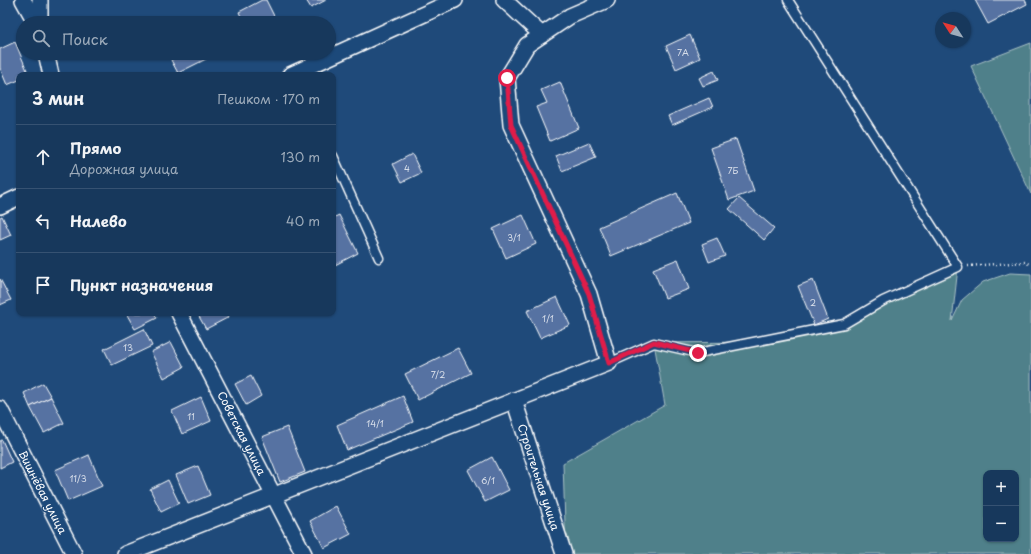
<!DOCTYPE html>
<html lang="ru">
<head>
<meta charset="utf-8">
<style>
	body { margin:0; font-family:"Playpen Sans",sans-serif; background:#244365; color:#f1f3f6 }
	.controls { position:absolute; right:12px; bottom:12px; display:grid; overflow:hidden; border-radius:8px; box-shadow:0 1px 3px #0004 }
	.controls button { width:36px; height:36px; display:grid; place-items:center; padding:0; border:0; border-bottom:1px solid #365272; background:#17385c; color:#f1f3f6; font:20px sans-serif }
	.compass { position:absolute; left:935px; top:12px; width:36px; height:36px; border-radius:50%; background:#17385c; box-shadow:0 1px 3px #0004; rotate:306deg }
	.stop { position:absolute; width:12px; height:12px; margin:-9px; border:3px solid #e11d48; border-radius:50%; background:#fff }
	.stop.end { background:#e11d48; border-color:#fff; box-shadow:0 1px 4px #0008 }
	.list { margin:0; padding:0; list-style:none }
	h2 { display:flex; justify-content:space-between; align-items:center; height:52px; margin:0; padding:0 16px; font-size:17px }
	h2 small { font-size:13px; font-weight:400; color:#9eacbb }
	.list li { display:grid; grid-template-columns:26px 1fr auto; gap:12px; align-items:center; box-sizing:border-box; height:64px; padding:0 16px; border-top:1px solid #365272 }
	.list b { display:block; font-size:15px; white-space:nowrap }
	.list p { margin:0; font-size:13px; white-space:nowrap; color:#9eacbb }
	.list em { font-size:13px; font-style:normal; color:#9eacbb }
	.icon { flex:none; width:22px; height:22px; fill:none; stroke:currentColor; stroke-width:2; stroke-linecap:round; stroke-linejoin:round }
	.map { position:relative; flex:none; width:1031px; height:554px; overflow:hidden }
	.search { position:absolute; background:#17385c; box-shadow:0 1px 3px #0004; left:16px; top:16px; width:320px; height:44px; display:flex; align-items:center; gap:10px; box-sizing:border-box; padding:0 14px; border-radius:22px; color:#9eacbb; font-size:15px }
	.panel { position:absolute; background:#17385c; box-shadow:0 1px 3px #0004; left:16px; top:72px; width:320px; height:244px; border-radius:8px }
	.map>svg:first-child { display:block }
	.green { fill:#50808a; stroke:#a8c0c4; fill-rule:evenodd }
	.building { fill:#5672a2; stroke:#fff }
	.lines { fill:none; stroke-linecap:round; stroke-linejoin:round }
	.lane-casing { stroke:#fff; stroke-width:11 }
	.street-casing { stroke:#fff; stroke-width:18 }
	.path { stroke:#fff; stroke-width:2.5; stroke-dasharray:1 3; stroke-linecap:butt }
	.lane { stroke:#1f4a7a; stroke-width:8 }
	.street { stroke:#1f4a7a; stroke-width:15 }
	.route { stroke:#e11d48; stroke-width:5 }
	.labels { text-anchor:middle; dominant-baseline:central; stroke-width:3; stroke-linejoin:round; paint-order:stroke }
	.number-label { font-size:9px; fill:#d5dce8 }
	.street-label { font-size:11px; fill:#fff; stroke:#1f4a7a }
</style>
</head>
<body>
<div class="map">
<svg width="1031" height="554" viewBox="0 0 1031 554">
	<rect width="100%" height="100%" fill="#1f4a7a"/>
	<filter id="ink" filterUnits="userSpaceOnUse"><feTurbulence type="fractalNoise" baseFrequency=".025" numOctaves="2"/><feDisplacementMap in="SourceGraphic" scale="8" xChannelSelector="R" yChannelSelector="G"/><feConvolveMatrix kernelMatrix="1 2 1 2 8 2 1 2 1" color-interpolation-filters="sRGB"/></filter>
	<g filter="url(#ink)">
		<g class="green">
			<polygon points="1031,43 1031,194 971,66"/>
			<path d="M 958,267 L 952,321 L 962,300 L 983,282 L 1010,273 L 1031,274 L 1031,554 L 566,554 L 563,463 L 665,405 L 654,343 L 753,342 L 844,324 ZM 986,473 L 1016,473 L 1016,539 L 986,539 Z"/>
		</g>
		<g class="building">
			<polygon points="262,0 266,0 277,22 244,23 239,12"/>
			<polygon points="306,0 326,0 311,8"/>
			<polygon points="975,0 1025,0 1027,4 988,24"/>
			<polygon points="690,35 700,58 676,69 666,46"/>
			<polygon points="15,42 29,75 19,75 19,80 7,85 0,68 0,49"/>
			<polygon points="185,53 205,53 208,58 178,73 171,60"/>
			<polygon points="714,71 718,80 703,86 699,78"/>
			<polygon points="560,82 579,128 550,141 536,107 547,103 541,90"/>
			<polygon points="709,98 713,107 672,125 668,116"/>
			<polygon points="736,139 754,191 729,200 711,148"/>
			<polygon points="589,142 596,157 562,171 556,156"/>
			<polygon points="412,154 421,173 402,182 393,164"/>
			<polygon points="677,193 689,223 611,256 599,227"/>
			<polygon points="739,198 774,228 764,240 729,209"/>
			<polygon points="339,215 358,253 335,265 333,262 333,218"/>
			<polygon points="523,215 536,244 506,258 493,229"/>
			<polygon points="2,216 11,235 0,240 0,217"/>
			<polygon points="717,238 725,256 709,262 702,244"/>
			<polygon points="678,259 689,289 665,298 653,269"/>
			<polygon points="0,279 11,300 0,305"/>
			<polygon points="813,280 828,319 814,325 798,286"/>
			<polygon points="557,297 570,325 540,338 527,311"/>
			<polygon points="126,313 154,313 157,318 135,329"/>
			<polygon points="197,313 227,313 229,317 206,329"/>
			<polygon points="144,329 152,346 112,365 104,349"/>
			<polygon points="171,342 184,367 164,378 151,352"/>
			<polygon points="458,348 471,373 418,400 405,374"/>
			<polygon points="251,376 261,396 246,405 235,384"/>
			<polygon points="43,383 51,397 30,407 24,393"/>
			<polygon points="403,396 413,422 347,450 337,425"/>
			<polygon points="51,397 64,423 44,433 30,407"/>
			<polygon points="201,397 211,421 182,434 172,411"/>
			<polygon points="287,427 305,472 280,482 262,437"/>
			<polygon points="2,440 12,462 0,468 0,441"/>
			<polygon points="89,455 102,486 68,501 55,470"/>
			<polygon points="492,457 509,490 485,502 468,470"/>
			<polygon points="198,466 210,495 188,504 176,475"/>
			<polygon points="168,480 179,503 161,512 150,489"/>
			<polygon points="336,506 351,534 324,548 310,521"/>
		</g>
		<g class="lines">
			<defs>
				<g id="lane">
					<polyline points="333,156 379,258"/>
					<polyline points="609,363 654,343 698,353 844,324 883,301 958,267 788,0"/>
				</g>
				<g id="street">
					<polyline points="23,0 36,23"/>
					<polyline points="40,0 40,23"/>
					<polyline points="504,0 542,35"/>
					<polyline points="46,53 51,75"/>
					<polyline points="290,75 455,0"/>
					<polyline points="0,206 19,197"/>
					<polyline points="179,313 304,554"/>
					<polyline points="514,400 564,554"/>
					<polyline points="0,409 74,554"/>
					<polyline points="125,554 609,363 589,294 511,125 507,78 527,45 570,16 607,0"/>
				</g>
			</defs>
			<use href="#lane" class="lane-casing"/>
			<use href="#street" class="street-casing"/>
			<polyline class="path" points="968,266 1025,262 1031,265"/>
			<use href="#lane" class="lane"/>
			<use href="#street" class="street"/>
		</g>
	</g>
	<g class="lines" filter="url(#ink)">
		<polyline class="route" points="507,78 511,125 589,294 609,363 654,342 698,353"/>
	</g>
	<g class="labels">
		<g class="number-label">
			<text x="683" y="52">7А</text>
			<text x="407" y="168">4</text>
			<text x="733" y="170">7Б</text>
			<text x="514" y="237">3/1</text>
			<text x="813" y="302">2</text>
			<text x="548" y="318">1/1</text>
			<text x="128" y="347">13</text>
			<text x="438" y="374">7/2</text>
			<text x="191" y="416">11</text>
			<text x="375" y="423">14/1</text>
			<text x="78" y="478">11/3</text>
			<text x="488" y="480">6/1</text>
		</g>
		<g class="street-label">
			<text transform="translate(242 433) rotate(63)">Советская улица</text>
			<text transform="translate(539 477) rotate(72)">Строительная улица</text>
			<text transform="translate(43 492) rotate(63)">Вишнёвая улица</text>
		</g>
	</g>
</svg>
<div class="controls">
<button>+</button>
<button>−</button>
</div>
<svg class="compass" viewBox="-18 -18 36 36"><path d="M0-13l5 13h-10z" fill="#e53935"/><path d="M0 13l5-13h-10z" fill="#9eacbb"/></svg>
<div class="stop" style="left:507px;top:78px"></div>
<div class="stop end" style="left:698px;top:353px"></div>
<div class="search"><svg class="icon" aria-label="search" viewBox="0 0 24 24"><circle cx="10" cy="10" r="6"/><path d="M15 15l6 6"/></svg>Поиск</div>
<section class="panel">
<h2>3 мин<small>Пешком · 170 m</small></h2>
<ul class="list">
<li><svg class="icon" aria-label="ahead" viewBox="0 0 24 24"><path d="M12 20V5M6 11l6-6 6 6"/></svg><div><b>Прямо</b><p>Дорожная улица</p></div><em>130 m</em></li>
<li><svg class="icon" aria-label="left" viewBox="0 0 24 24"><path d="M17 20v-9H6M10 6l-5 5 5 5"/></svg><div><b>Налево</b></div><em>40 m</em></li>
<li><svg class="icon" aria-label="arrive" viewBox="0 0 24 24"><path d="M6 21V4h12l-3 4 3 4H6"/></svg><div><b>Пункт назначения</b></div></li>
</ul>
</section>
</div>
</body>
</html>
